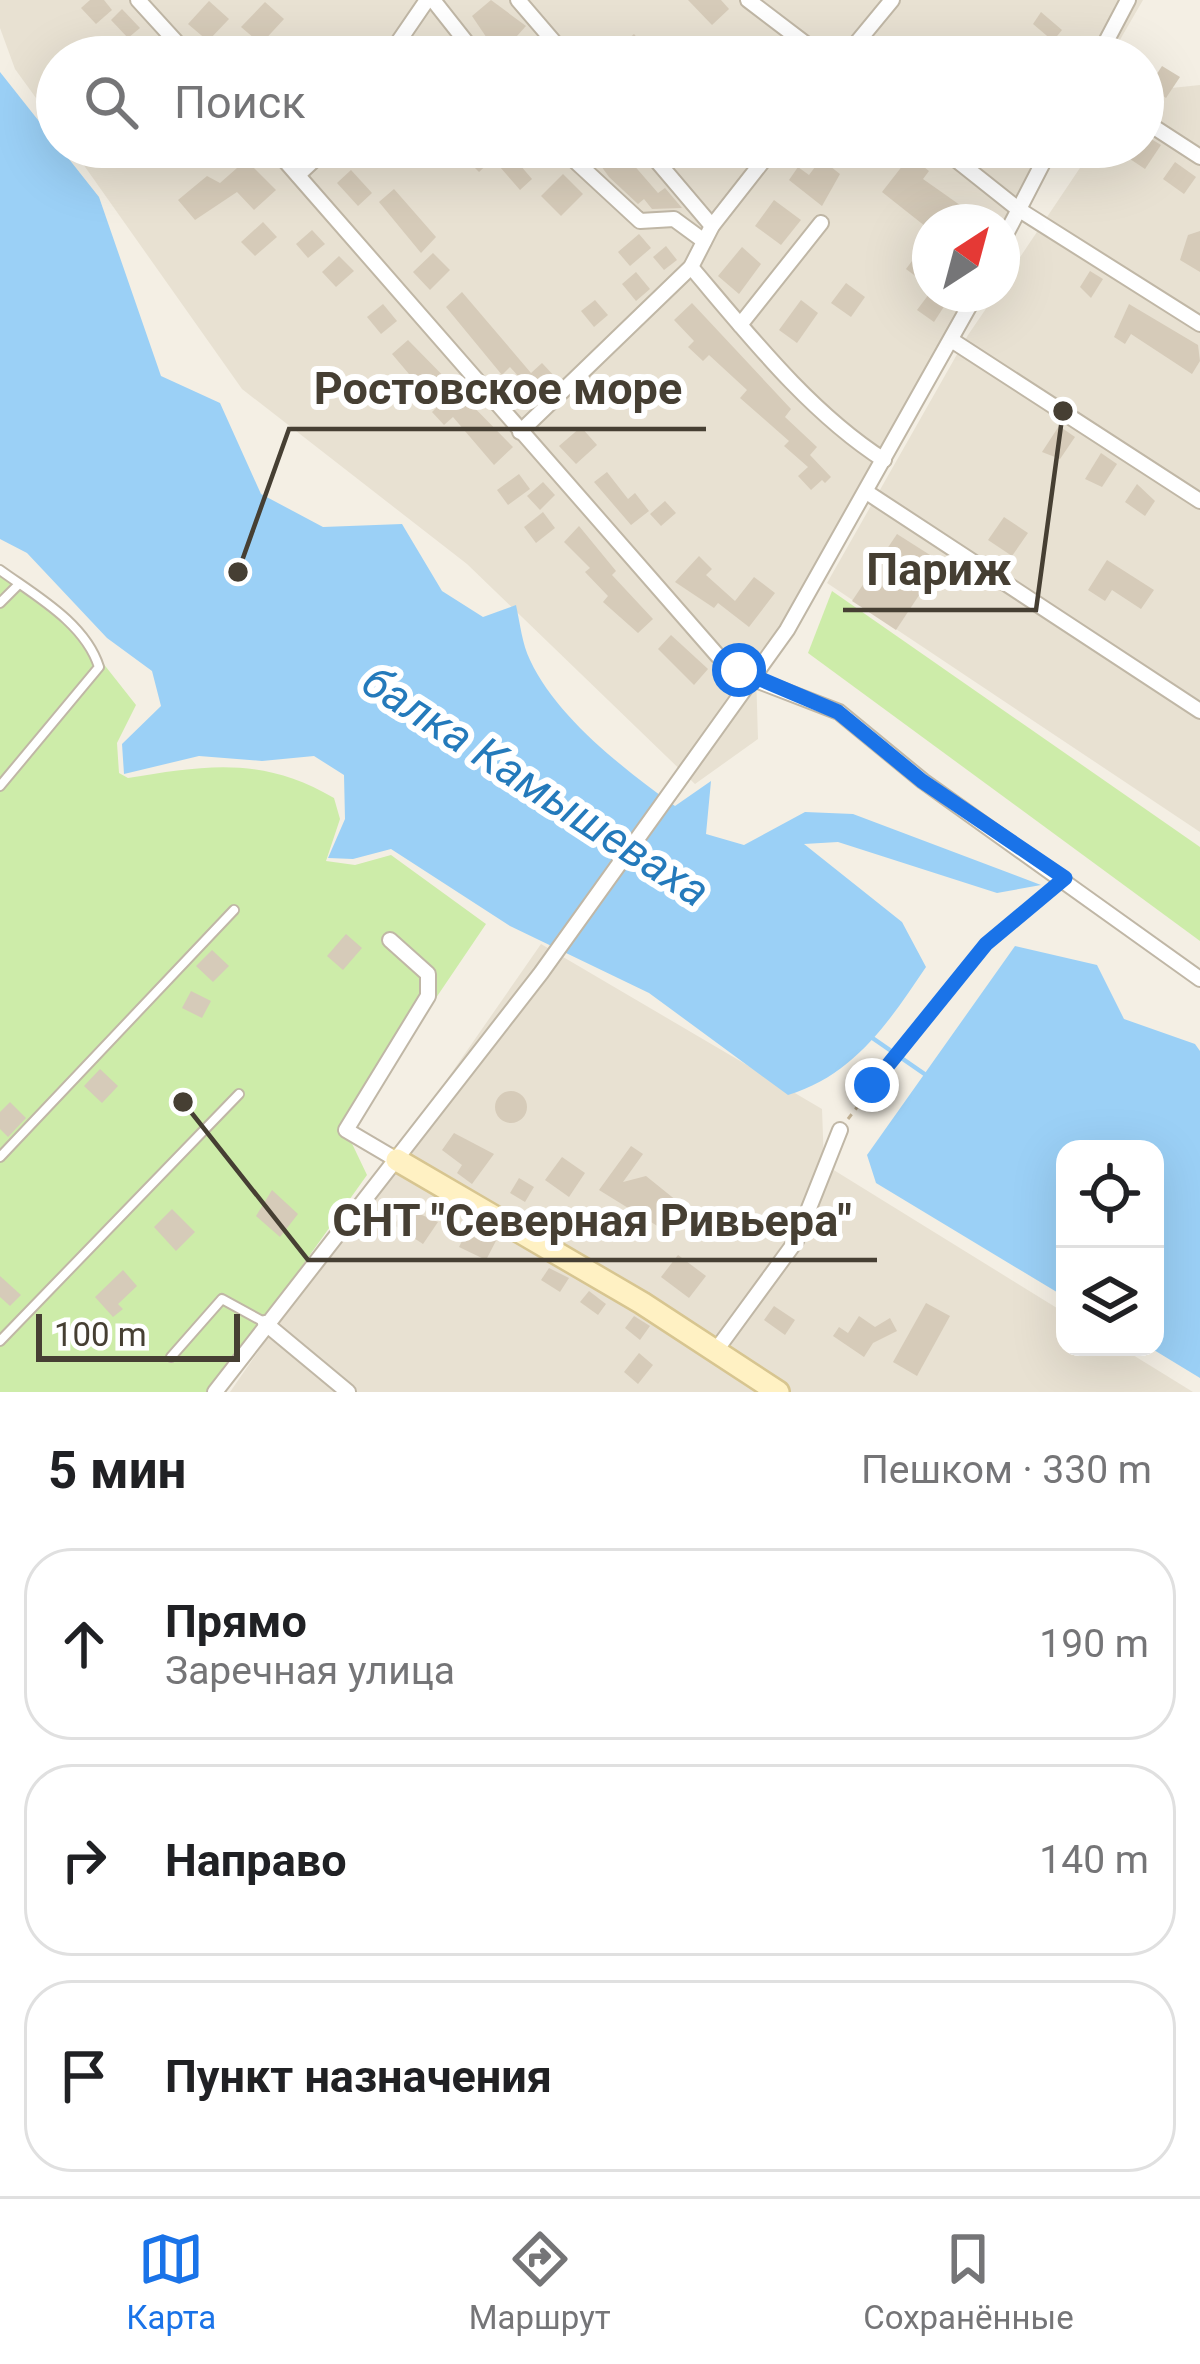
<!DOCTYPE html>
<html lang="ru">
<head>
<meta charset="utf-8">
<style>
	body { margin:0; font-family:Roboto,sans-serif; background:#f2f2f2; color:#202124 }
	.controls { position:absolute; right:36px; bottom:36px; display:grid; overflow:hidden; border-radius:24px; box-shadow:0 12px 48px #0002 }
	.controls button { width:108px; height:108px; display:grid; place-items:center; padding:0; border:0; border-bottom:3px solid #e0e0e0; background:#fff; color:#202124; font:60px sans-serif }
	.compass { position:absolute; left:912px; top:204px; width:108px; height:108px; border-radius:50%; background:#fff; box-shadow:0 12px 48px #0002; rotate:36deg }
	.scale { position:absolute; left:36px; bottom:30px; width:204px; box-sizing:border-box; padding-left:12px; border:6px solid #463f33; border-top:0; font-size:33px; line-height:42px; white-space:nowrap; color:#463f33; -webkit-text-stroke:9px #fff; paint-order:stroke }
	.stop { position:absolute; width:36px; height:36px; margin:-27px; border:9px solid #1a73e8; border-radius:50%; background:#fff }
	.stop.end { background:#1a73e8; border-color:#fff; box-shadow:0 3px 12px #0008 }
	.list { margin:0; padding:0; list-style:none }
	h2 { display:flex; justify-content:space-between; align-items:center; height:156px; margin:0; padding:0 48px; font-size:51px }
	h2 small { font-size:39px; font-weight:400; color:#757577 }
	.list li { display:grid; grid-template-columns:78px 1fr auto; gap:36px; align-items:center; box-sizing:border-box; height:192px; margin:0 24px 24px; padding:0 24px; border:3px solid #e0e0e0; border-radius:48px }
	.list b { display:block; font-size:45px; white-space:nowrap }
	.list p { margin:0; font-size:39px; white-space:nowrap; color:#757577 }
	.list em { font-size:39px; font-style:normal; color:#757577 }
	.icon { flex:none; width:66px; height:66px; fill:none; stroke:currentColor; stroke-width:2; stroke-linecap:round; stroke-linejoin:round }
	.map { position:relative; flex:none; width:1200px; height:1392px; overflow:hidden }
	.search { position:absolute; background:#fff; box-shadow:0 12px 48px #0002; left:36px; right:36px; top:36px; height:132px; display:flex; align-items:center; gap:30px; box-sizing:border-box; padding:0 42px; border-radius:66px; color:#757577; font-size:45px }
	.sheet { height:804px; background:#fff }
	nav { display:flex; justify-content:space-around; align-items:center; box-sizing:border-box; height:168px; border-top:3px solid #e0e0e0; background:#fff; font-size:33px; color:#757577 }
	nav a { display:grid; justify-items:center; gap:6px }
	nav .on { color:#1a73e8 }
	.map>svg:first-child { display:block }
	.residential { fill:#e8e1d2 }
	.green { fill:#cdeca9 }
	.water { fill:#9bd0f6 }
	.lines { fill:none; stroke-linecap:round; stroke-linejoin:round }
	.stream { stroke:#9bd0f6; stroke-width:4.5 }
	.building { fill:#d6cbb9 }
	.lane-casing { stroke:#c0b7a6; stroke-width:12 }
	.street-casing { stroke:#c0b7a6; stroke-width:18 }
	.secondary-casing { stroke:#d7c590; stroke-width:26 }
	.path { stroke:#c3b396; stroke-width:3; stroke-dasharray:6 6; stroke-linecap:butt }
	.lane { stroke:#fff; stroke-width:8 }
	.street { stroke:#fff; stroke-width:14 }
	.secondary { stroke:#fff1c3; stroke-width:21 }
	.route { stroke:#1a73e8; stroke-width:15 }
	.labels { text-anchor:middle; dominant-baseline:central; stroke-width:12; stroke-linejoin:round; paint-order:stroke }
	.water-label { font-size:45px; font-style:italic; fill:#247abb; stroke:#fff }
	.leader { fill:none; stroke:#463f33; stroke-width:4.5 }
	.callout-dot { fill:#463f33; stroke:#fff; stroke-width:4.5 }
	.callout-label { font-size:45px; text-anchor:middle; font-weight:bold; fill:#463f33; stroke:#fff; stroke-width:12; stroke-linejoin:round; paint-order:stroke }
</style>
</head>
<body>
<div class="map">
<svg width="1200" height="1392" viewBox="0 0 1200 1392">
	<rect width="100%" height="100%" fill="#f4efe4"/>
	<g class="residential">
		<polygon points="0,0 1143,0 1110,57 57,57 57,127 15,69 0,28"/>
		<polygon points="1200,85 1200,832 827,583 968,335 996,294 1002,294 1002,284 1094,147 1143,147 1143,91"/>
		<polygon points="71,147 1058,147 1002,245 1002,222 930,222 930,294 974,294 756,673 758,739 695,784 467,564 242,389"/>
		<polygon points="541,944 822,1109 824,1164 1065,1313 1065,1347 1120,1347 1193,1392 230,1392"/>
	</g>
	<g class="green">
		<path d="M 0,566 L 80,634 L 136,705 L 117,743 L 119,773 L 128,778 C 206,765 263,756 334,798 L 340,819 L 326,861 L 355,865 L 391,855 L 486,924 L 346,1131 L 367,1175 L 212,1392 L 0,1392 Z"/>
		<polygon points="832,591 1200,847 1200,941 808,653"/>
	</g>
	<g class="water">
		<path d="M 0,72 L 99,197 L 161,376 L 220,403 L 261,494 L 323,527 L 402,524 L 442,591 L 483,617 L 516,605 C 520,623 522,644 530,660 C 557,718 624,769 675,806 L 711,781 L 706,834 L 744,845 L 805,812 L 853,814 L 1041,885 L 997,893 L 838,842 L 804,844 L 902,922 L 926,967 C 889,1022 854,1075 788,1095 L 649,993 L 510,926 L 391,849 L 353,859 L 328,858 L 345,819 L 344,775 L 314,756 L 262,761 L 199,756 L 124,774 L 122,744 L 161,706 L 152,671 L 107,638 L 27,553 L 0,539 Z"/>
		<polygon points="1015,946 1097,965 1124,1019 1195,1044 1200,1051 1200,1378 1149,1347 1155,1347 1155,1149 1065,1149 1065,1297 876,1183 867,1155"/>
	</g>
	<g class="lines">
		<polyline class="stream" points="871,1037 926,1075"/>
	</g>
	<g class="building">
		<polygon points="90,0 104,0 112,10 96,24 81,8"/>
		<polygon points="491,0 526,26 499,56 472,16"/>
		<polygon points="688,0 721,0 729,9 712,25"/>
		<polygon points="209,1 229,19 208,41 188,24"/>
		<polygon points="265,2 284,19 261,44 241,27"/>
		<polygon points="122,9 140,28 128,38 111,20"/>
		<polygon points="1041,12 1062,30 1053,41 1033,24"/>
		<polygon points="634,34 654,57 622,57 616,50"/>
		<polygon points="423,40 445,57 409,57"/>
		<polygon points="1162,66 1180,77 1166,98 1149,86"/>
		<polygon points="1148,137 1161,145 1145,169 1130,159"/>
		<polygon points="375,147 415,147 398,167"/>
		<polygon points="454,147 488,147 493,152 525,147 514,158 532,179 520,190 493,159 479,172"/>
		<polygon points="619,148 658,193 665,188 682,208 652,209 644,199 638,204 609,177 599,163"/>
		<polygon points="910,156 929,171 923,179 984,222 930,222 930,230 882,192"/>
		<polygon points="821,159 840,174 822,206 789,180 798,167 809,175"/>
		<polygon points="246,160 276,190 254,210 237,192 195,220 178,200 207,176 220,183"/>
		<polygon points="1175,162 1196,177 1184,194 1163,179"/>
		<polygon points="351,170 372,193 358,206 337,183"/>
		<polygon points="563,174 583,194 561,216 541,196"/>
		<polygon points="394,189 436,237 421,253 379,202"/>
		<polygon points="774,200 801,220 781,245 755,226"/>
		<polygon points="263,222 277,237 255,256 241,242"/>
		<polygon points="312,230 325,244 308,258 296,244"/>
		<polygon points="1200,231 1200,272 1180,260 1188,235"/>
		<polygon points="639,234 651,248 630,266 618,252"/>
		<polygon points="930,237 930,287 906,269"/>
		<polygon points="666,246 677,260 664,270 653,257"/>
		<polygon points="742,247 761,264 739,294 718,276"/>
		<polygon points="433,253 450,270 430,290 413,272"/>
		<polygon points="339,256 354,271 336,287 322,272"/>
		<polygon points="1090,271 1103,279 1091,298 1080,287"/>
		<polygon points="636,272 650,289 636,301 622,284"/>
		<polygon points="846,283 865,297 851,317 831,303"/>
		<polygon points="462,292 531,373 542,363 557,379 537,397 510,367 502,375 446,307"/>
		<polygon points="929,294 945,305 934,322 917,310"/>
		<polygon points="595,300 608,315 594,327 581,311"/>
		<polygon points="801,300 818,313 797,343 779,330"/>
		<polygon points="692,303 791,409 785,417 817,447 810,455 831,477 825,483 822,480 811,490 798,476 808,467 784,446 789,441 740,398 747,390 709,355 703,361 688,347 694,341 674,320"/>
		<polygon points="383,304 397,321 381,334 367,317"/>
		<polygon points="1129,304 1198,345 1200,361 1192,374 1131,334 1125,344 1114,337"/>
		<polygon points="408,340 513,447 494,465 453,417 444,425 432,412 437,407 392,354"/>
		<polygon points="1059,426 1075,437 1060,459 1042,452"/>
		<polygon points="581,427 597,445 576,464 559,446"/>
		<polygon points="1101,453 1117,464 1102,487 1085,479"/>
		<polygon points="607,472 628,499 635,493 649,511 631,525 594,482"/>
		<polygon points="519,474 530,489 508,505 497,490"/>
		<polygon points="543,482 555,495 540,510 527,496"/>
		<polygon points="1137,484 1155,501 1145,516 1125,502"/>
		<polygon points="665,501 676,513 661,526 650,514"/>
		<polygon points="543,512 555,528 536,543 524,527"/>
		<polygon points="1004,517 1028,533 1012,556 988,540"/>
		<polygon points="579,526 616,571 612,575 653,619 638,633 603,602 608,596 585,572 590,568 564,542"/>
		<polygon points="897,534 941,562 896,630 852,601"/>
		<polygon points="699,556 712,569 706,575 735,601 754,577 775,593 749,627 718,603 714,608 675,582"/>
		<polygon points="1107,560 1154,590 1141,609 1112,590 1105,601 1088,590"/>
		<polygon points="671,635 708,669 694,685 658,649"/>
		<polygon points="346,934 362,948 343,970 327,956"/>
		<polygon points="212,950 229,966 213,982 196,966"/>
		<polygon points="191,991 211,1001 202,1018 182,1008"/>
		<polygon points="100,1069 118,1086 102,1103 84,1086"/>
		<circle cx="511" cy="1107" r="16"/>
		<polygon points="10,1102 26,1118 8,1137 0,1129 0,1112"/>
		<polygon points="454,1133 494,1154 472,1184 457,1173 462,1165 442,1150"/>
		<polygon points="631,1146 643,1154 623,1182 646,1176 677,1201 659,1227 599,1190"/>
		<polygon points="562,1157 585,1173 569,1197 545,1180"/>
		<polygon points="519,1178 534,1187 525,1202 510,1193"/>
		<polygon points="272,1190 298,1214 280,1237 256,1216"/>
		<polygon points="406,1208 438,1222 423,1244 394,1225"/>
		<polygon points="172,1209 195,1232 176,1251 154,1227"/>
		<polygon points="486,1231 498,1237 486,1260 459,1247 466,1233 476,1238"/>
		<polygon points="678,1255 706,1276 689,1298 661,1277"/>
		<polygon points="549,1268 569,1278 560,1292 541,1280"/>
		<polygon points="123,1270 137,1286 118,1304 123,1309 113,1317 95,1297"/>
		<polygon points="0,1276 21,1295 10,1306 0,1297"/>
		<polygon points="589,1291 606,1304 598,1315 580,1302"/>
		<polygon points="926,1303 950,1316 917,1376 893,1362"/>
		<polygon points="774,1306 795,1320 785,1335 764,1320"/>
		<polygon points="634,1316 650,1326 640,1340 625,1328"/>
		<polygon points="859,1316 875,1327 890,1318 897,1331 873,1343 864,1357 833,1336 839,1327 848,1333"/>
		<polygon points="639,1353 653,1365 638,1384 624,1372"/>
	</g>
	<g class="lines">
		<defs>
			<g id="lane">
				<path d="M 0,570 C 36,596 85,623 99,667 L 0,786"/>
				<polyline points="0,603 19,584"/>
				<polyline points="0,1157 234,910"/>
				<polyline points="0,1341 239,1094"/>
				<polyline points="171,1357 222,1299 264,1322"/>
			</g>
			<g id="street">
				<polyline points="138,0 190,57"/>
				<polyline points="433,0 478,57"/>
				<polyline points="518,0 567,57"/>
				<polyline points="748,0 823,57"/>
				<polyline points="388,57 427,0"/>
				<polyline points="845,57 892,0"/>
				<polyline points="1098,57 1128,0"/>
				<polyline points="1143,120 1200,157"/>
				<polyline points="273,147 718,656 753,679 839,712 923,781 1200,979"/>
				<polyline points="560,147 640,221 674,219 704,241"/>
				<polyline points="645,147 712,226"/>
				<polyline points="940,147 1018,209 1200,324"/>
				<polyline points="298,175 328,147"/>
				<polyline points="1002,242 1051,147"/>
				<path d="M 691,267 C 748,334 809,412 884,460"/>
				<polyline points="740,325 821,223"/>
				<polyline points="953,341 1200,501"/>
				<polyline points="520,432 691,267 712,226 774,147"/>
				<polyline points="868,493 1200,711"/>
				<polyline points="390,940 428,974 428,996 346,1130 397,1160"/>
				<polyline points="265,1323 348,1392"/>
				<polyline points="717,1349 796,1241 840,1130"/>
				<polyline points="215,1392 541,973 787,630 976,294"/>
			</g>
			<polyline id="secondary" points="397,1160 642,1303 778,1392"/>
		</defs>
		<use href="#lane" class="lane-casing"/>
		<use href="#street" class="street-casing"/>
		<use href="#secondary" class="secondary-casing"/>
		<polyline class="path" points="848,1119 963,969 1052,889"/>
		<use href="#lane" class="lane"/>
		<use href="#street" class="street"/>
		<use href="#secondary" class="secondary"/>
	</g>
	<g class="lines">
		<polyline class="route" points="739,670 838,712 922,781 1065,878 986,944 872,1085"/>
	</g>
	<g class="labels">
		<g class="water-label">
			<text transform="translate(536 786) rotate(33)">балка Камышеваха</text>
		</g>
	</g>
	<path class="leader" d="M238 572L289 429H706M1063 411L1036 610H843M183 1102L308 1260H877"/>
	<g class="callout-dot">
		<circle cx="238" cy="572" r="12"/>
		<circle cx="1063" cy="411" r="12"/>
		<circle cx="183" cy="1102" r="12"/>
	</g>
	<g class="callout-label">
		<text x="498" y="404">Ростовское море</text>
		<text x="939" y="585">Париж</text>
		<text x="592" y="1236">СНТ "Северная Ривьера"</text>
	</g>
</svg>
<div class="controls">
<button><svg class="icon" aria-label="locate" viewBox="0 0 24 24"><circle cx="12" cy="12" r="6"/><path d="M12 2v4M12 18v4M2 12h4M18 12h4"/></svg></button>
<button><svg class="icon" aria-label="layers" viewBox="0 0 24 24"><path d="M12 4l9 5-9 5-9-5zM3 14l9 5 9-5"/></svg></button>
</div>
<svg class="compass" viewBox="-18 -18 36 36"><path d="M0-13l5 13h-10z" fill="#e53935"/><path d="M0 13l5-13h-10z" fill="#757577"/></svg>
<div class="scale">100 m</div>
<div class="stop" style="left:739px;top:670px"></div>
<div class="stop end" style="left:872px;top:1085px"></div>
<div class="search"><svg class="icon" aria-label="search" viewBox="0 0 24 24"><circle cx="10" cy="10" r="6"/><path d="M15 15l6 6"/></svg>Поиск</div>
</div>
<section class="sheet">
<h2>5 мин<small>Пешком · 330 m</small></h2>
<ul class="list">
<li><svg class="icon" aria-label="ahead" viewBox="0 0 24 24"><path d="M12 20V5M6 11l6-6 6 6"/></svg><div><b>Прямо</b><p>Заречная улица</p></div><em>190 m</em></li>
<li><svg class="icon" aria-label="right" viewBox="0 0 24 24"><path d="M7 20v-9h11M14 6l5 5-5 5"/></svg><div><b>Направо</b></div><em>140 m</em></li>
<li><svg class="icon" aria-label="arrive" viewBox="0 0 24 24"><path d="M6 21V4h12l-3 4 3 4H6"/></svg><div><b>Пункт назначения</b></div></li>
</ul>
</section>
<nav>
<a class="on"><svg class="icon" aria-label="map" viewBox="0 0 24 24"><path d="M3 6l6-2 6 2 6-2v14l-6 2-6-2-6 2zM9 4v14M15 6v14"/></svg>Карта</a>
<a><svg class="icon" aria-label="directions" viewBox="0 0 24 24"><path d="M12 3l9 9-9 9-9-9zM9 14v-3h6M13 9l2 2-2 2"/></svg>Маршрут</a>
<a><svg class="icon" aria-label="saved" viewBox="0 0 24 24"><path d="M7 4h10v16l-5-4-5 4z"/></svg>Сохранённые</a>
</nav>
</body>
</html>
